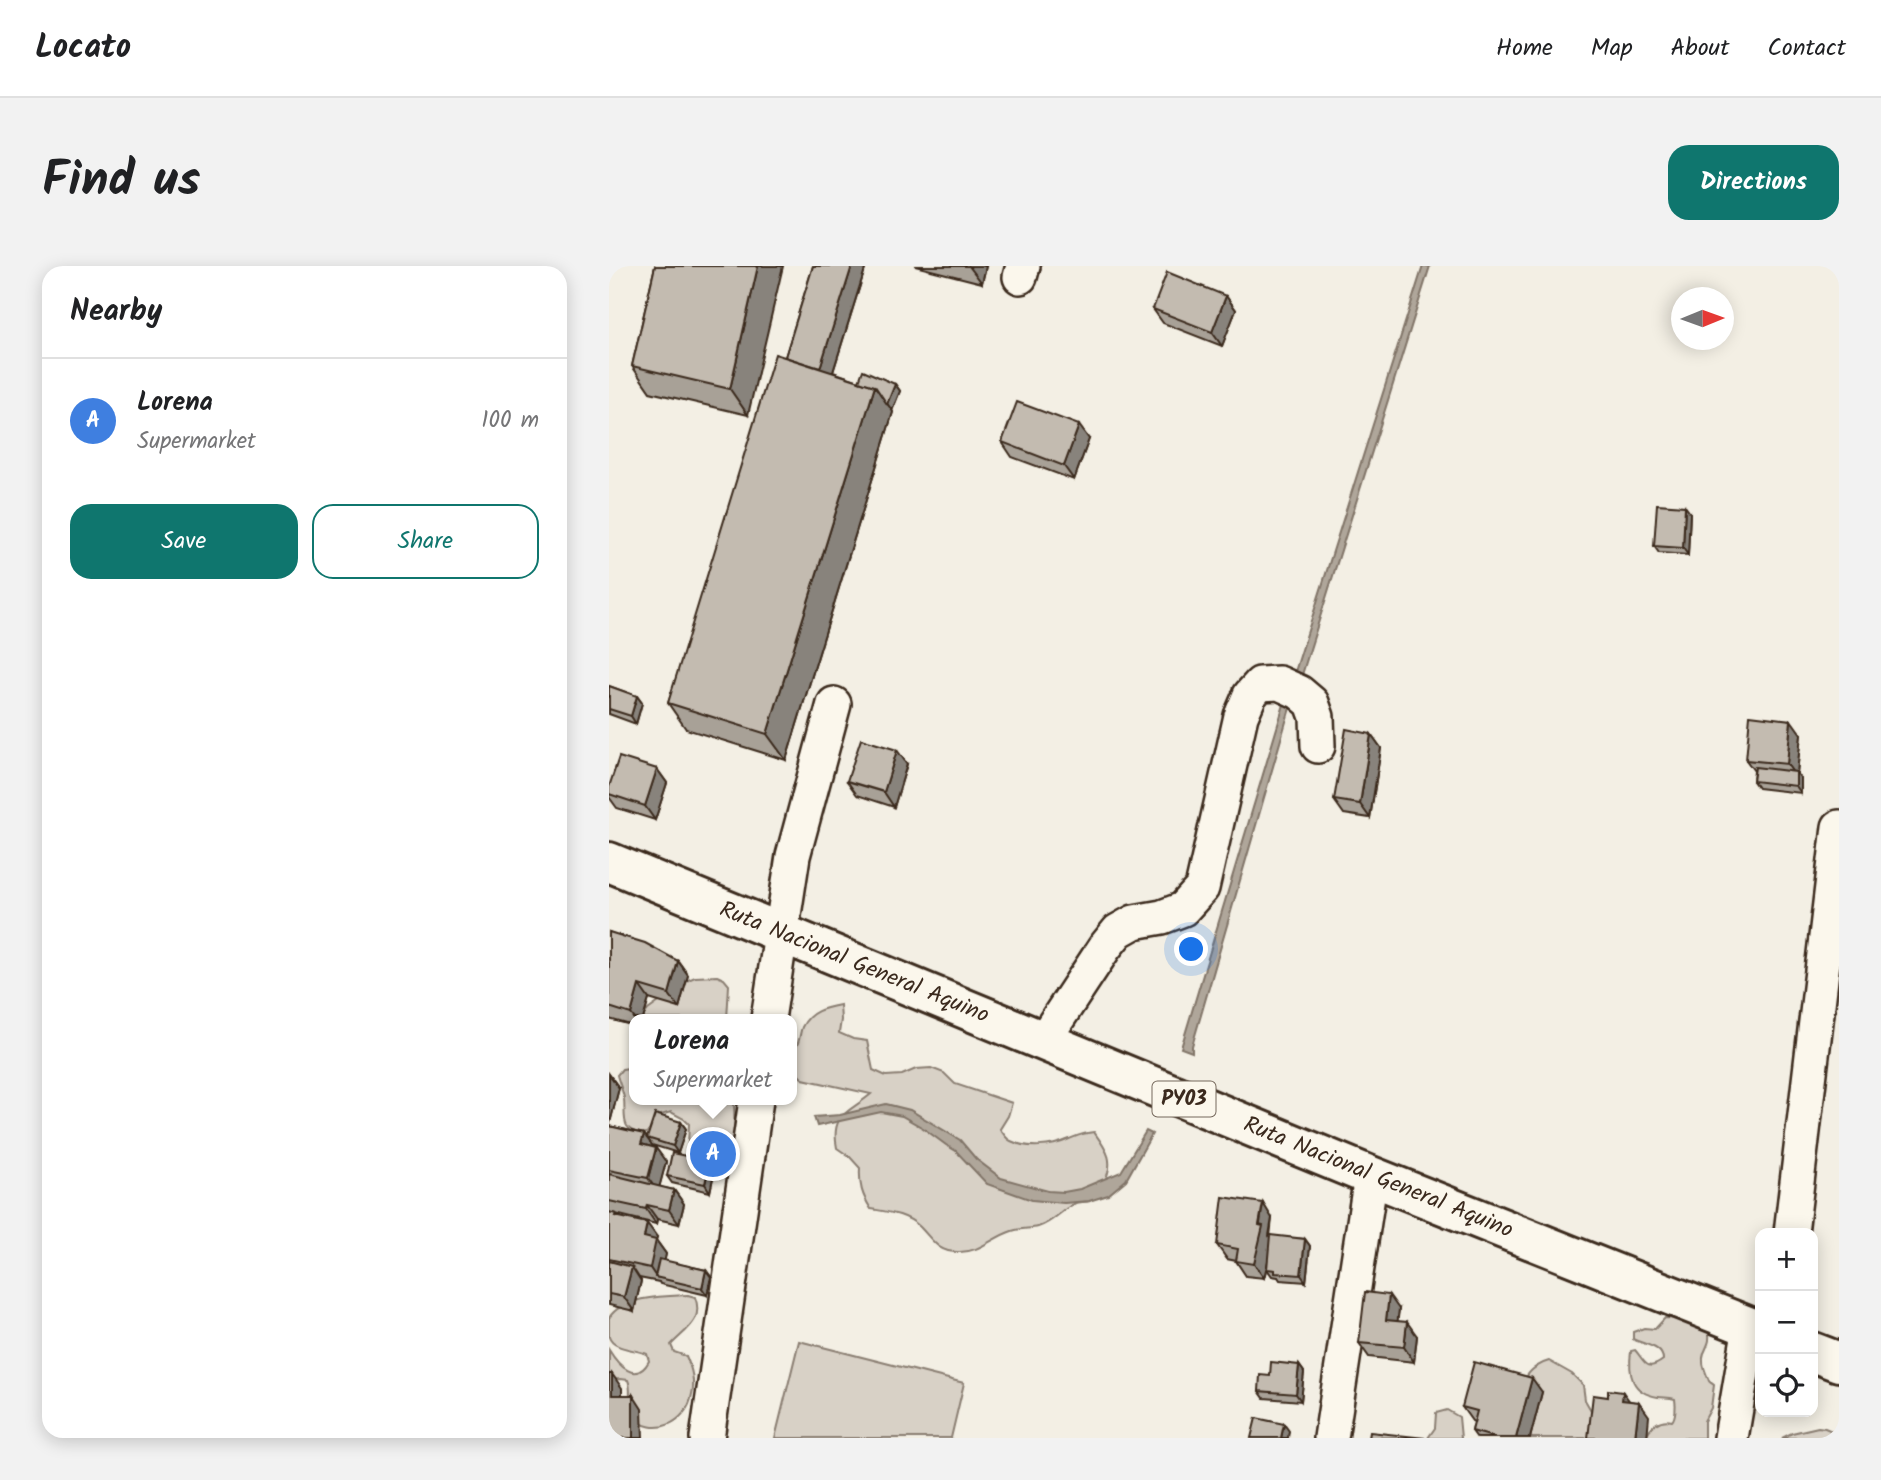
<!DOCTYPE html>
<html lang="en">
<head>
<meta charset="utf-8">
<style>
	body { margin:0; font-family:Kalam,sans-serif; background:#f2f2f2; color:#202124 }
	.controls { position:absolute; right:21px; bottom:21px; display:grid; overflow:hidden; border-radius:14px; box-shadow:0 4px 18px #0003 }
	.controls button { width:63px; height:63px; display:grid; place-items:center; padding:0; border:0; border-bottom:2px solid #e0e0e0; background:#fff; color:#202124; font:35px sans-serif }
	.compass { position:absolute; left:1062px; top:21px; width:63px; height:63px; border-radius:50%; background:#fff; box-shadow:0 4px 18px #0003; rotate:89deg }
	.you { position:absolute; left:583px; top:684px; width:24px; height:24px; margin:-18px; border:5px solid #fff; border-radius:50%; background:#1a73e8; box-shadow:0 0 0 10px #1a73e833 }
	.badge { display:grid; place-items:center; width:46px; height:46px; border-radius:50%; background:#0f766e; color:#fff; font-size:23px; font-weight:700 }
	.pin { position:absolute; translate:-50% -50%; border:4px solid #fff; box-shadow:0 2px 7px #0006 }
	.popup { position:absolute; left:20px; top:748px; width:168px; height:91px; box-sizing:border-box; display:grid; place-content:center; border-radius:14px; background:#fff; filter:drop-shadow(0 2px 5px #0005); font-size:23px; white-space:nowrap; color:#757577 }
	.popup b { font-size:26px; color:#202124 }
	.popup::after { content:''; position:absolute; left:50%; top:100%; margin-left:-14px; border:14px solid transparent; border-top-color:#fff }
	.list { margin:0; padding:0; list-style:none }
	h2 { display:flex; justify-content:space-between; align-items:center; height:91px; margin:0; padding:0 28px; font-size:30px }
	h2 small { font-size:23px; font-weight:400; color:#757577 }
	.list li { display:grid; grid-template-columns:46px 1fr auto; gap:21px; align-items:center; box-sizing:border-box; height:126px; padding:0 28px; border-top:2px solid #e0e0e0 }
	.list b { display:block; font-size:26px; white-space:nowrap }
	.list p { margin:0; font-size:23px; white-space:nowrap; color:#757577 }
	.list em { font-size:23px; font-style:normal; color:#757577 }
	.actions { display:flex; gap:14px; padding:21px 28px }
	.actions a { flex:1; padding:16px 0; border:2px solid #0f766e; border-radius:21px; text-align:center; font-size:24px; color:#0f766e }
	.actions .main { background:#0f766e; color:#fff }
	.icon { flex:none; width:38px; height:38px; fill:none; stroke:currentColor; stroke-width:2; stroke-linecap:round; stroke-linejoin:round }
	.map { position:relative; flex:none; width:1230px; height:1172px; overflow:hidden; border-radius:21px }
	header { display:flex; align-items:center; gap:42px; box-sizing:border-box; height:98px; padding:0 35px; background:#fff; border-bottom:2px solid #e0e0e0 }
	header strong { font-size:33px }
	nav { display:flex; gap:38px; margin-inline-start:auto; font-size:24px }
	.intro { display:flex; align-items:center; justify-content:space-between; box-sizing:border-box; height:168px; padding:0 42px }
	h1 { margin:0; font-size:49px }
	.button { padding:18px 32px; border-radius:21px; background:#0f766e; color:#fff; font-size:24px; font-weight:700 }
	main { display:flex; gap:42px; padding:0 42px }
	aside { flex:1; background:#fff; border-radius:21px; box-shadow:0 4px 18px #0003 }
	.map>svg:first-child { display:block }
	.green { fill:#d8d1c6; stroke:#8a7e72; stroke-width:2 }
	.water { fill:#afa69a; stroke:#817468; stroke-width:2 }
	.lines { fill:none; stroke-linecap:round; stroke-linejoin:round }
	.minor-casing { stroke:#3b2a1e; stroke-width:38 }
	.highway-casing { stroke:#3b2a1e; stroke-width:44 }
	.minor { stroke:#fbf7ec; stroke-width:33 }
	.highway { stroke:#fbf7ec; stroke-width:38 }
	.wall { fill:#a8a197; stroke:#3b2a1e; stroke-width:2 }
	.shaded-wall { fill:#88837b; stroke:#3b2a1e; stroke-width:2 }
	.building { fill:#c3bbb0; stroke:#3b2a1e; stroke-width:2 }
	.labels { text-anchor:middle; dominant-baseline:central; stroke-width:7; stroke-linejoin:round; paint-order:stroke }
	.shield { fill:#fbf7ec; stroke:#75685c; stroke-width:2 }
	.shield-label { font-size:21px; font-weight:bold; fill:#3b2a1e }
	.street-label { font-size:23px; fill:#3b2a1e; stroke:#fbf7ec }
</style>
</head>
<body>
<header>
<strong>Locato</strong>
<nav><a>Home</a><a>Map</a><a>About</a><a>Contact</a></nav>
</header>
<div class="intro"><h1>Find us</h1><a class="button">Directions</a></div>
<main>
<aside>
<h2>Nearby<small></small></h2>
<ul class="list">
<li><span class="badge" style="background:#3f7fe0">A</span><div><b>Lorena</b><p>Supermarket</p></div><em>100 m</em></li>
</ul>
<div class="actions"><a class="main">Save</a><a>Share</a></div>
</aside>
<div class="map">
<svg width="1230" height="1172" viewBox="0 0 1230 1172">
	<rect width="100%" height="100%" fill="#f3efe4"/>
	<filter id="ink" filterUnits="userSpaceOnUse"><feTurbulence type="fractalNoise" baseFrequency=".0143" numOctaves="2"/><feDisplacementMap in="SourceGraphic" scale="14" xChannelSelector="R" yChannelSelector="G"/><feConvolveMatrix kernelMatrix="1 2 1 2 8 2 1 2 1" color-interpolation-filters="sRGB"/></filter>
	<g filter="url(#ink)">
		<g class="green">
			<polygon points="108,710 115,713 120,719 118,753 35,753 34,750 39,744 57,731 72,726 79,714 86,711"/>
			<path d="M 231,739 L 232,754 L 230,767 L 244,773 L 258,775 L 264,804 L 277,810 L 293,809 L 307,803 L 322,802 L 335,807 L 346,818 L 403,837 L 399,850 L 391,863 C 394,867 397,873 402,875 C 417,883 443,881 458,874 C 468,870 473,867 485,866 C 498,884 507,896 494,918 C 491,923 486,932 481,935 C 476,937 470,935 465,938 C 452,944 444,957 429,961 C 421,963 412,962 403,965 C 384,971 370,987 349,986 C 328,986 324,974 311,961 C 298,948 279,946 262,943 C 253,929 250,919 251,902 L 241,891 L 228,882 C 221,847 240,847 262,828 L 194,813 L 183,803 C 183,788 182,790 189,777 C 191,772 191,766 193,761 C 201,745 215,742 231,739 Z"/>
			<path d="M 20,802 L 25,803 L 25,834 L 125,834 L 126,879 L 122,893 L 111,904 L 103,905 L 83,893 L 79,879 L 80,858 L 75,853 L 62,846 L 48,850 L 41,865 L 35,868 C 10,865 17,852 15,832 C 14,825 10,817 8,809 L 13,803 Z"/>
			<path d="M 79,1029 L 86,1031 C 95,1055 77,1063 62,1079 L 65,1086 L 77,1090 C 82,1101 86,1116 83,1128 C 78,1158 44,1172 24,1151 C 17,1139 24,1125 19,1114 L 12,1113 L 0,1114 L 0,1084 C 9,1099 27,1119 40,1095 L 38,1088 C 27,1083 4,1084 0,1071 C 0,1065 0,1057 0,1052 C 13,1030 57,1030 79,1029 Z"/>
			<path d="M 1056,1052 L 1075,1053 L 1099,1064 C 1102,1074 1099,1078 1095,1087 C 1092,1095 1095,1102 1098,1110 C 1102,1118 1097,1113 1105,1119 L 1102,1142 L 1095,1155 L 1095,1172 L 1037,1172 C 1040,1160 1051,1152 1063,1155 C 1067,1151 1067,1139 1066,1133 C 1060,1131 1055,1132 1049,1131 C 1022,1127 1019,1108 1022,1085 L 1026,1084 C 1036,1095 1037,1107 1054,1094 C 1054,1080 1035,1079 1024,1073 L 1024,1066 L 1035,1062 L 1046,1063 Z"/>
			<polygon points="190,1075 355,1117 342,1172 166,1172"/>
			<path d="M 940,1095 L 963,1108 L 974,1119 L 976,1134 L 983,1146 L 986,1172 L 915,1172 C 915,1160 913,1119 918,1110 C 922,1103 932,1097 940,1095 Z"/>
			<polygon points="838,1144 850,1151 852,1172 819,1172 826,1162 827,1147"/>
			<polygon points="1209,1161 1216,1162 1230,1168 1230,1172 1173,1172 1183,1167"/>
		</g>
		<g class="water">
			<polygon points="814,0 821,0 692,412 685,409"/>
			<polygon points="679,425 685,428 583,780 583,786 572,782"/>
			<polygon points="277,838 301,844 351,874 367,893 392,912 439,925 455,926 471,923 512,906 537,865 543,868 517,914 499,929 480,935 455,937 423,934 378,918 347,885 337,879 314,862 293,850 272,846 208,860 205,851 231,849"/>
		</g>
		<g class="lines">
			<defs>
				<g id="minor">
					<polyline points="411,11 414,0"/>
					<polyline points="159,753 184,590 225,438"/>
					<polyline points="434,775 496,681 509,665 525,656 553,651 574,643 593,622 632,450 641,429 651,418 670,417 690,426 703,437 708,451 709,480"/>
					<polyline points="1182,967 1230,561"/>
					<polyline points="98,1172 147,834"/>
					<polyline points="722,1172 762,910"/>
					<polyline points="1122,1172 1141,1060"/>
				</g>
				<g id="highway">
					<polyline points="0,596 762,910 1151,1065"/>
					<polyline points="1204,1086 1230,1096"/>
				</g>
			</defs>
			<use href="#minor" class="minor-casing"/>
			<use href="#highway" class="highway-casing"/>
			<use href="#minor" class="minor"/>
			<use href="#highway" class="highway"/>
		</g>
		<g class="wall">
			<polygon points="46,0 139,149 41,126 23,100"/>
			<polygon points="204,0 257,0 224,106 250,115 286,118 291,125 283,145 284,146 177,494 77,463 59,437 176,91"/>
			<polygon points="306,0 377,0 373,17"/>
			<polygon points="617,30 627,44 613,80 554,57 544,43"/>
			<polygon points="480,173 465,214 403,191 393,176"/>
			<polygon points="1081,247 1079,289 1050,287 1045,280"/>
			<polygon points="0,420 28,430 33,437 27,458 0,448"/>
			<polygon points="762,468 772,482 761,552 735,548 725,534"/>
			<polygon points="1192,468 1188,507 1192,513 1192,527 1149,522 1144,515 1145,505 1137,494"/>
			<polygon points="298,498 285,541 248,529 238,515"/>
			<polygon points="48,503 58,517 46,554 8,542 0,531 0,521"/>
			<polygon points="0,666 69,695 79,709 70,742 40,733 34,753 25,753 25,760 0,753"/>
			<polygon points="0,808 10,822 0,860 35,868 57,896 50,921 65,924 75,938 70,958 48,953 47,958 7,948 9,950 48,971 47,974 57,988 55,995 97,1004 102,1011 98,1029 51,1018 50,1016 30,1012 32,1015 25,1045 0,1039"/>
			<polygon points="72,856 77,863 69,887 43,879 38,872"/>
			<polygon points="101,895 106,902 101,926 63,917 58,910"/>
			<polygon points="663,952 661,971 696,973 701,980 697,1016 671,1014 669,1011 663,1010 658,1003 658,1000 655,1012 637,1010 627,995 618,993 608,979"/>
			<polygon points="790,1043 788,1055 808,1070 805,1096 760,1091 750,1077"/>
			<polygon points="690,1099 695,1106 692,1135 655,1132 650,1125 661,1110"/>
			<polygon points="933,1126 921,1172 868,1172 863,1165 865,1156 863,1155 853,1141"/>
		</g>
		<g class="shaded-wall">
			<polygon points="149,0 174,0 139,149 121,123"/>
			<polygon points="243,0 257,0 218,125 208,111"/>
			<polygon points="360,0 377,0 373,17"/>
			<polygon points="617,30 627,44 613,80 603,66"/>
			<polygon points="286,118 291,125 283,145 278,138"/>
			<polygon points="266,120 284,146 177,494 158,468"/>
			<polygon points="470,159 480,173 465,214 455,200"/>
			<polygon points="1076,240 1081,247 1079,289 1074,282"/>
			<polygon points="28,430 33,437 27,458 22,450"/>
			<polygon points="1182,454 1192,468 1188,507 1192,513 1192,527 1187,520 1187,511 1178,498"/>
			<polygon points="762,468 772,482 761,552 751,538"/>
			<polygon points="288,484 298,498 285,541 275,526"/>
			<polygon points="48,503 58,517 46,554 36,540"/>
			<polygon points="69,695 79,709 70,742 60,728"/>
			<polygon points="30,719 40,733 34,753 26,753 22,748"/>
			<polygon points="0,808 10,822 0,861"/>
			<polygon points="72,856 77,863 69,887 64,880"/>
			<polygon points="35,868 45,882 32,878"/>
			<polygon points="47,882 57,896 49,926 39,912"/>
			<polygon points="101,895 106,902 101,926 96,918"/>
			<polygon points="65,924 75,938 70,958 60,944"/>
			<polygon points="654,937 663,952 660,970 664,974 655,1012 645,998"/>
			<polygon points="38,939 48,953 47,958 37,943"/>
			<polygon points="38,957 48,971 47,974 57,988 52,1012 47,1011 41,1002 35,971"/>
			<polygon points="696,973 701,980 697,1016 692,1009"/>
			<polygon points="23,1001 32,1015 25,1045 15,1031"/>
			<polygon points="97,1004 102,1011 98,1029 93,1022"/>
			<polygon points="780,1029 790,1043 787,1068 777,1054"/>
			<polygon points="798,1056 808,1070 805,1096 795,1081"/>
			<polygon points="690,1099 695,1106 692,1135 687,1128"/>
			<polygon points="3,1108 13,1122 13,1143 3,1129"/>
			<polygon points="923,1112 933,1126 921,1172 907,1172"/>
			<polygon points="1014,1126 1024,1140 1013,1134"/>
			<polygon points="24,1129 33,1143 34,1172 24,1172"/>
			<polygon points="1030,1136 1040,1150 1038,1172 1026,1172"/>
			<polygon points="675,1158 680,1165 679,1172 672,1172"/>
		</g>
		<g class="building">
			<polygon points="46,0 149,0 121,123 23,100"/>
			<polygon points="204,0 243,0 211,102 176,91"/>
			<polygon points="558,6 617,30 603,66 544,43"/>
			<polygon points="166,88 266,120 158,468 59,437"/>
			<polygon points="254,104 286,118 278,138 266,120 250,115"/>
			<polygon points="408,136 470,159 455,200 393,176"/>
			<polygon points="1048,238 1076,240 1074,282 1045,280"/>
			<polygon points="0,420 28,430 22,450 0,443"/>
			<polygon points="1141,449 1182,454 1178,498 1137,494"/>
			<polygon points="737,463 762,468 751,538 725,534"/>
			<polygon points="252,473 288,484 275,526 238,515"/>
			<polygon points="10,491 48,503 36,540 0,528 0,521"/>
			<polygon points="1146,501 1187,506 1187,520 1144,515"/>
			<polygon points="0,666 36,677 69,695 60,728 30,719 22,748 0,741"/>
			<polygon points="46,848 72,856 64,880 38,872"/>
			<polygon points="0,860 35,868 32,878 47,882 39,912 0,904"/>
			<polygon points="63,887 101,895 96,918 58,910"/>
			<polygon points="0,908 65,924 60,944 38,939 37,943 0,935"/>
			<polygon points="614,931 654,937 650,959 654,960 645,998 627,995 629,983 608,979"/>
			<polygon points="0,946 7,948 6,950 38,957 35,971 47,974 41,1002 0,993"/>
			<polygon points="661,969 696,973 692,1009 666,1007 666,1004 658,1003"/>
			<polygon points="50,993 97,1004 93,1022 46,1011"/>
			<polygon points="0,995 23,1001 15,1031 0,1028"/>
			<polygon points="756,1026 780,1029 777,1054 798,1056 795,1081 750,1077"/>
			<polygon points="662,1096 690,1099 687,1128 650,1125 651,1109 661,1110"/>
			<polygon points="865,1096 923,1112 907,1172 883,1172 884,1171 863,1165 868,1145 853,1141"/>
			<polygon points="0,1108 3,1108 3,1129 24,1129 24,1172 0,1172"/>
			<polygon points="999,1124 1014,1126 1013,1134 1030,1136 1026,1172 979,1172 984,1129 999,1131"/>
			<polygon points="647,1152 675,1158 672,1172 642,1172"/>
			<polygon points="761,1166 816,1172 760,1172"/>
		</g>
	</g>
	<g class="labels">
		<rect class="shield" x="543.5" y="815.5" width="63" height="35" rx="5"/>
		<g class="shield-label">
			<text x="575" y="833">PY03</text>
		</g>
		<g class="street-label">
			<text transform="translate(245 697) rotate(22)">Ruta Nacional General Aquino</text>
			<text transform="translate(769 912) rotate(22)">Ruta Nacional General Aquino</text>
		</g>
	</g>
</svg>
<div class="controls">
<button>+</button>
<button>−</button>
<button><svg class="icon" aria-label="locate" viewBox="0 0 24 24"><circle cx="12" cy="12" r="6"/><path d="M12 2v4M12 18v4M2 12h4M18 12h4"/></svg></button>
</div>
<svg class="compass" viewBox="-18 -18 36 36"><path d="M0-13l5 13h-10z" fill="#e53935"/><path d="M0 13l5-13h-10z" fill="#757577"/></svg>
<div class="you"></div>
<div class="pin badge" style="left:104px;top:888px;background:#3f7fe0">A</div>
<div class="popup"><b>Lorena</b>Supermarket</div>
</div>
</main>
</body>
</html>
